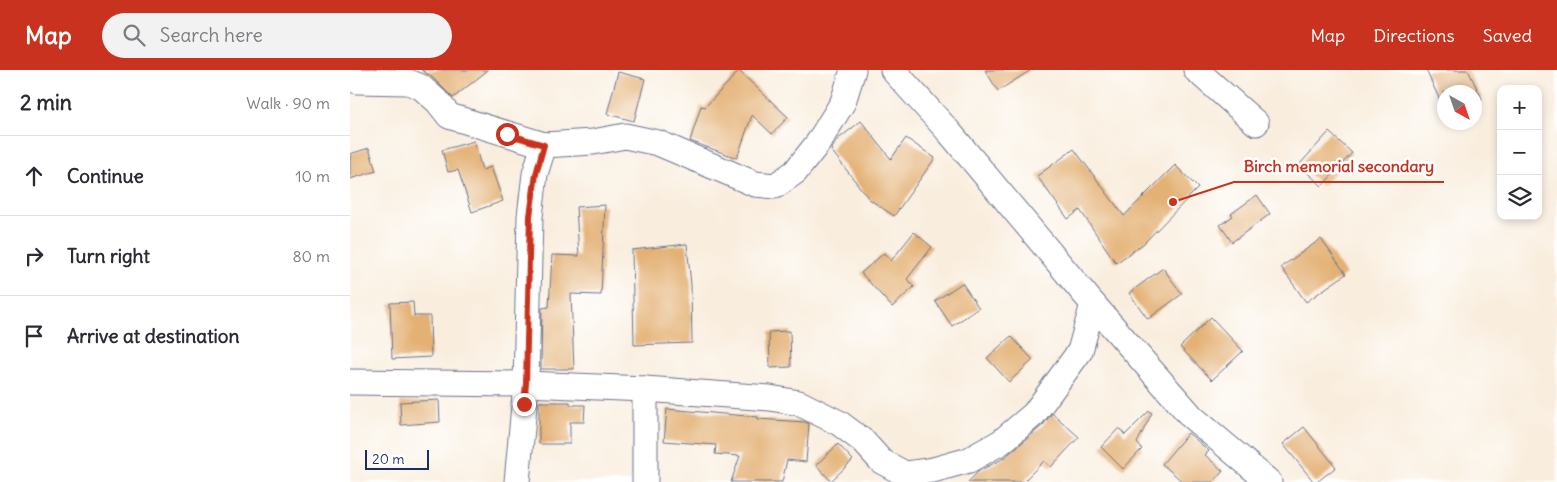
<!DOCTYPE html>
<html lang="en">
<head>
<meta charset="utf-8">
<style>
	body { margin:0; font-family:Delius,sans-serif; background:#f2f2f3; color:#2b2b33 }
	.controls { position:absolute; right:15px; top:15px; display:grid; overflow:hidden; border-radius:10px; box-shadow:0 2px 8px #0003 }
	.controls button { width:45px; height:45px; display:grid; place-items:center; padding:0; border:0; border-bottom:1px solid #e1e1e2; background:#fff; color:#2b2b33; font:25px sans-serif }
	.compass { position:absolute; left:1087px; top:15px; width:45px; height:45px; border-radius:50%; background:#fff; box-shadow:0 2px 8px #0003; rotate:140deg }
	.scale { position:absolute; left:15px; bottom:12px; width:64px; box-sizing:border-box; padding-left:5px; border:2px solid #1b2f5e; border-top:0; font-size:14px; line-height:18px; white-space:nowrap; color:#1b2f5e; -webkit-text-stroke:4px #fff; paint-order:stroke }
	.stop { position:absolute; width:15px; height:15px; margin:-11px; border:4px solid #c8321e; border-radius:50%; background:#fff }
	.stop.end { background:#c8321e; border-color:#fff; box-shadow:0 1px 5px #0008 }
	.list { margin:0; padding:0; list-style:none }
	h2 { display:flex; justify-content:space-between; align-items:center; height:65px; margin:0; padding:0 20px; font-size:21px }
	h2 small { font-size:16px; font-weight:400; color:#7c7c81 }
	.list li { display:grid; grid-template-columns:32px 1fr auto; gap:15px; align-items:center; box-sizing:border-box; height:80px; padding:0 20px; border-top:1px solid #e1e1e2 }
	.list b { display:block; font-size:19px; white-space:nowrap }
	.list em { font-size:16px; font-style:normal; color:#7c7c81 }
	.icon { flex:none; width:28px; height:28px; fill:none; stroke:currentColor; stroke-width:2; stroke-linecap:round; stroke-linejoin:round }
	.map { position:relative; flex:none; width:1207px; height:412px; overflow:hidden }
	header { display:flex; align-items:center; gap:30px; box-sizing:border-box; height:70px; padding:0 25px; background:#c8321e; color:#fff }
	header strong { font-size:24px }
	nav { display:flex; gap:28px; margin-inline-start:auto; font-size:18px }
	.search { width:350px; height:45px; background:#f2f2f3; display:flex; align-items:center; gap:12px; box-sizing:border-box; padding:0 18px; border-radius:28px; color:#7c7c81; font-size:19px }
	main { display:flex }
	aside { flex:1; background:#fff }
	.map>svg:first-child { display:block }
	.building { fill:#e4b174 }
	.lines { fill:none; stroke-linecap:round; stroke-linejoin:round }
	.minor-casing { stroke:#69728b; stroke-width:27 }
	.minor { stroke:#fff; stroke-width:25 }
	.route { stroke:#c8321e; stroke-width:6 }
	.leader { fill:none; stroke:#c8321e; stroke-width:2 }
	.callout-dot { fill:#c8321e; stroke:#fff; stroke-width:2 }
	.callout-label { font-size:16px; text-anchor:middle; font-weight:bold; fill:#c8321e; stroke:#fff; stroke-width:5; stroke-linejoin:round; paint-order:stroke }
</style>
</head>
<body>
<header>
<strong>Map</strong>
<div class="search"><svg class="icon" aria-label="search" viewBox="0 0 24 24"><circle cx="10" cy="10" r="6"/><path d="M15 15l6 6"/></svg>Search here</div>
<nav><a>Map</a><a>Directions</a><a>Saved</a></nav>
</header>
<main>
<aside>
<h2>2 min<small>Walk · 90 m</small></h2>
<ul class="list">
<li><svg class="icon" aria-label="ahead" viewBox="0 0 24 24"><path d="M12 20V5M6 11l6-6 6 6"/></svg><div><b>Continue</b></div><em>10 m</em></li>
<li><svg class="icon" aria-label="right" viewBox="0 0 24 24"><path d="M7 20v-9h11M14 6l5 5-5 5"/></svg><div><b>Turn right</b></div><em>80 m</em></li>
<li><svg class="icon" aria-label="arrive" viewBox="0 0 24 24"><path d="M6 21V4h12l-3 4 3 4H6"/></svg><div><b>Arrive at destination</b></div></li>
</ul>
</aside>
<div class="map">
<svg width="1207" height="412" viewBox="0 0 1207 412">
	<rect width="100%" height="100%" fill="#fff"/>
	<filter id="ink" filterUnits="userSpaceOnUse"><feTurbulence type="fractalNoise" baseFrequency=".02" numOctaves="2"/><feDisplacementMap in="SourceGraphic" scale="10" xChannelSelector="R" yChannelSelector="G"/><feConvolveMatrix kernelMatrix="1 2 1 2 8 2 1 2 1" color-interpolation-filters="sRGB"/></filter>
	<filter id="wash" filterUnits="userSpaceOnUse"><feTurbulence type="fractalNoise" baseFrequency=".0096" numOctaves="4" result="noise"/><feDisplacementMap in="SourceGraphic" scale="20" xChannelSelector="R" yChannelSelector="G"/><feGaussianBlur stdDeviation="1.12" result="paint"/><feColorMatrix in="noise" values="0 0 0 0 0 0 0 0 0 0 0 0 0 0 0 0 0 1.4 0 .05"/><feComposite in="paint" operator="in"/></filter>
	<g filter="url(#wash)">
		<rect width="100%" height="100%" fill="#f9eede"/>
		<g id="blocks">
			<g class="building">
				<polygon points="71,0 138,0 103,28 81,6"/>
				<polygon points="635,0 681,0 648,21"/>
				<polygon points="1076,0 1118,0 1132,29 1124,33 1124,22 1094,22 1094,39"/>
				<polygon points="389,1 438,47 422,64 402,45 387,88 340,71 351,36 355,37"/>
				<polygon points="268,2 295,9 284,51 257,44"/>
				<polygon points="511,51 541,89 556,68 585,88 544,146 519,129 481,80 487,70"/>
				<polygon points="979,62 1002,83 972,116 949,95"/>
				<polygon points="124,71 132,100 141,97 153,131 122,142 108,100 98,102 92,80"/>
				<polygon points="19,78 26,101 0,109 0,84"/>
				<polygon points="724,79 774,146 825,95 848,118 793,174 766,193 730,140 718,149 687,106"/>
				<polygon points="907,125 920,144 882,172 870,155 883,146 881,144"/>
				<polygon points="255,135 251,225 221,224 224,299 191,299 192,238 199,237 202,185 229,186 226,137"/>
				<polygon points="564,162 582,177 557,209 564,217 542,237 511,203 534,183 541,191"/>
				<polygon points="971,169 996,204 956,232 931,197"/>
				<polygon points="337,174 341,215 342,273 284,275 282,180"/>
				<polygon points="813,198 832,224 798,249 779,223"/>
				<polygon points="612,213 629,238 602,256 585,231"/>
				<polygon points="63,232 64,246 80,246 81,287 42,289 40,233"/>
				<polygon points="861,247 893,281 862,310 830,277"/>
				<polygon points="440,261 441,297 420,298 419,262"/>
				<polygon points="661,266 683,290 659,312 637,288"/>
				<polygon points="89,330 90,352 51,355 50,332"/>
				<polygon points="189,332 220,332 220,335 235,335 234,352 220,352 220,374 189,374"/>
				<polygon points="317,339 408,347 408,349 455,352 459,354 456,392 437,390 432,412 381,412 390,386 365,384 366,375 314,371"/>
				<polygon points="799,341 802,343 787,373 792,379 773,399 751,377 769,358 775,365"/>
				<polygon points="702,343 729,367 701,397 694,391 673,412 618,412 629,401 654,388 693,355"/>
				<polygon points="954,357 986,397 967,412 964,412 933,374"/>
				<polygon points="838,363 859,381 855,385 873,401 863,412 833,412 812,394"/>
				<polygon points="488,374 503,390 481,411 466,395"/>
			</g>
		</g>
	</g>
	<g filter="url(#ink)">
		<use href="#blocks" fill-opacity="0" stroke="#69728b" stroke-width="1"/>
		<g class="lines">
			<defs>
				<g id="minor">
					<polyline points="543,0 600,63 743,234 842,347 919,412"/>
					<polyline points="846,0 906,53"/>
					<polyline points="0,6 7,11 58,12 71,17 88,32 99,46 194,75 243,72 275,66 308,73 405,114 425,116 445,102 468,73 493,32 503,0"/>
					<polyline points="0,312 176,314 295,319 420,328 449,333 489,353 513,371 531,391 555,404 583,400 619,390 651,372 684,344 730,281 743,234"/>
					<polyline points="167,412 176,314 180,146 185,104 194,75"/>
					<polyline points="295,412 295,319"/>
				</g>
			</defs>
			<use href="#minor" class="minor-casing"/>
			<use href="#minor" class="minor"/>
		</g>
	</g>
	<g class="lines" filter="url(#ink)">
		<polyline class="route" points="157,64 194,75 186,104 180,146 176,314 174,334"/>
	</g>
	<path class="leader" d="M823 132L884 112H1094"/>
	<circle class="callout-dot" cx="823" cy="132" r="5"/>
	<g class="callout-label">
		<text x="989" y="102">Birch memorial secondary</text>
	</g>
</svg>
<div class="controls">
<button>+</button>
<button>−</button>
<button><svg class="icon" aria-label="layers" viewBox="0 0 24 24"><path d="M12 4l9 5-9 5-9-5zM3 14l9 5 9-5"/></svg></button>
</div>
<svg class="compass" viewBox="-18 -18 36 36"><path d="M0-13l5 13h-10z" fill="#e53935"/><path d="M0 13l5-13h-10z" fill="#7c7c81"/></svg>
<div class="scale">20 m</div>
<div class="stop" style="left:157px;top:64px"></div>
<div class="stop end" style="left:174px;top:334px"></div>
</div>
</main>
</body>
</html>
